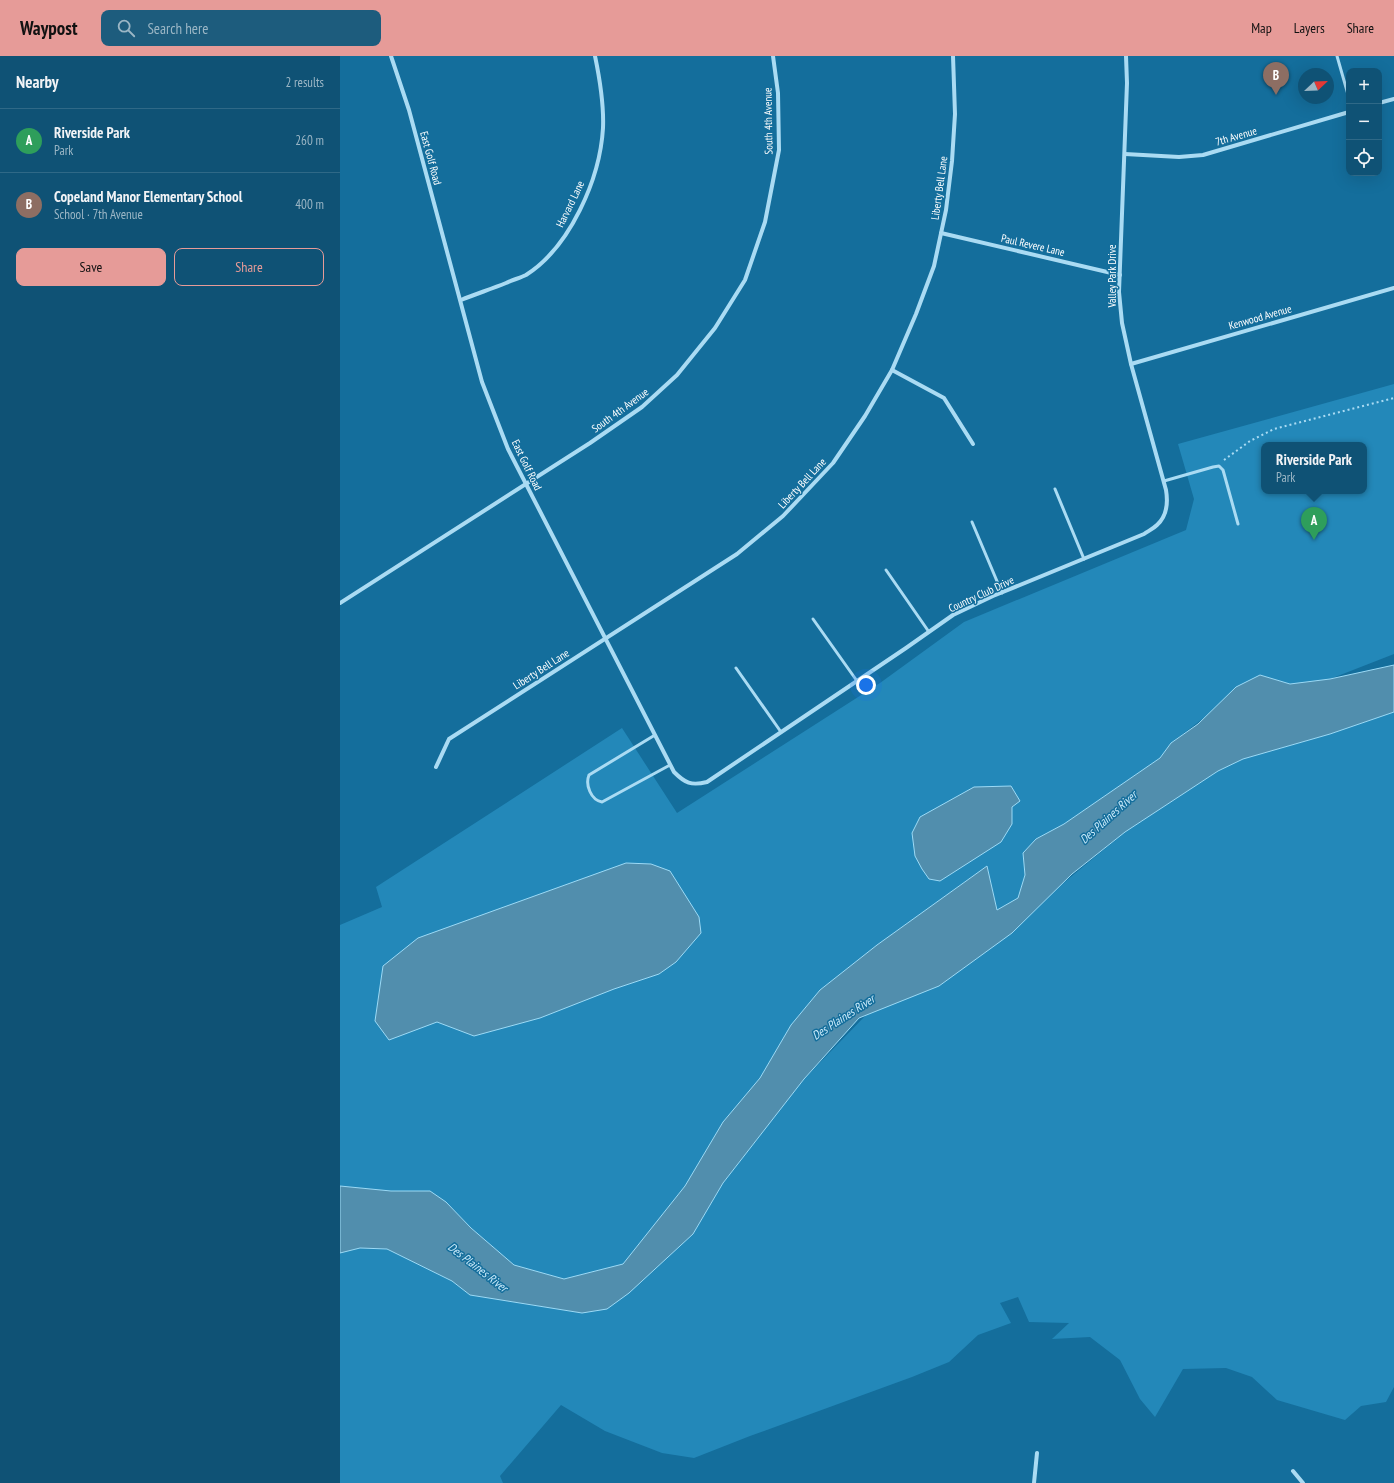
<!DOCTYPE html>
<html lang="en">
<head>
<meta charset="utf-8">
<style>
	body { margin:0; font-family:"PT Sans Narrow",sans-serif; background:#1d5c7d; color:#f1f3f6 }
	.controls { position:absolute; right:12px; top:12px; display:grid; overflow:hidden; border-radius:8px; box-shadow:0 4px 16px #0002 }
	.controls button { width:36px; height:36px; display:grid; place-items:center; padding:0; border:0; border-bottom:1px solid #2f6987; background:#0f5275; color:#f1f3f6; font:20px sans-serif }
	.compass { position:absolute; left:958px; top:12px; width:36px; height:36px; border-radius:50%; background:#0f5275; box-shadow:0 4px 16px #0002; rotate:67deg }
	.you { position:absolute; left:526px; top:629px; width:14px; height:14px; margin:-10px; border:3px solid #fff; border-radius:50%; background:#1a73e8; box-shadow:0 0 0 6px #1a73e833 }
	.badge { display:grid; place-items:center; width:26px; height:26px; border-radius:50%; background:#e69b98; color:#fff; font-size:13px; font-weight:700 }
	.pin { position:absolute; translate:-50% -33px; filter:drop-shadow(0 1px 2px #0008) }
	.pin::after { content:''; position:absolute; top:21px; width:14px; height:12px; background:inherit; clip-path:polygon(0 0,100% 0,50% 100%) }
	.popup { position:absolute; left:921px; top:386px; width:106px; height:52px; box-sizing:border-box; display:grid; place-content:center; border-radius:8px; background:#0f5275; filter:drop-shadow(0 1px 3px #0005); font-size:13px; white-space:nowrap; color:#9bb6c5 }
	.popup b { font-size:15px; color:#f1f3f6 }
	.popup::after { content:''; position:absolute; left:50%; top:100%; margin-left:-8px; border:8px solid transparent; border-top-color:#0f5275 }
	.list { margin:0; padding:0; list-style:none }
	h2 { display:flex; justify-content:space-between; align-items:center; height:52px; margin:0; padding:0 16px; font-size:17px }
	h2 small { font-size:13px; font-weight:400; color:#9bb6c5 }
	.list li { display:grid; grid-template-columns:26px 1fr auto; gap:12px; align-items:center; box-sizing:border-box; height:64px; padding:0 16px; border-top:1px solid #2f6987 }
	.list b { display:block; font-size:15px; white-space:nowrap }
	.list p { margin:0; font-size:13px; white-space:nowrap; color:#9bb6c5 }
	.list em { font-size:13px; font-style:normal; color:#9bb6c5 }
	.actions { display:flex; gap:8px; padding:12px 16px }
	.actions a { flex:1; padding:9px 0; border:1px solid #e69b98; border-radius:8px; text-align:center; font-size:14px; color:#e69b98 }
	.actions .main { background:#e69b98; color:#111 }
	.icon { flex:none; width:22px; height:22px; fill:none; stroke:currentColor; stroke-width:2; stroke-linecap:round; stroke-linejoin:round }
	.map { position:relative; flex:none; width:1054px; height:1427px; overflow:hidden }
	header { display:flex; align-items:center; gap:24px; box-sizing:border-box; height:56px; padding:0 20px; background:#e69b98; color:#111 }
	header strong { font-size:19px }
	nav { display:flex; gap:22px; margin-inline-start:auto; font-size:14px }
	.search { width:280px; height:36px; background:#1d5c7d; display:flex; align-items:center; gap:10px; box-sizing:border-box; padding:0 14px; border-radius:8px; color:#9bb6c5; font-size:15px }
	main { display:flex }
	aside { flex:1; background:#0f5275 }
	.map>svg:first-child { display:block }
	.green { fill:#2388b9; fill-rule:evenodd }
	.water { fill:#518ead; stroke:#9cdaf6 }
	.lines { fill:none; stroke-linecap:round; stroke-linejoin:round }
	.path { stroke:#aadbf3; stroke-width:2; stroke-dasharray:2 3; stroke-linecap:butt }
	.lane { stroke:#aadbf3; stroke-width:3 }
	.street { stroke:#aadbf3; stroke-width:4 }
	.labels { text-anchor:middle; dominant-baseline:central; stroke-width:3; stroke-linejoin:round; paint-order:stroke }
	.street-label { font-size:11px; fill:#fff; stroke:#146e9c }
	.water-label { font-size:12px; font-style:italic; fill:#ccecfc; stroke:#146e9c }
</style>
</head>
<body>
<header>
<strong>Waypost</strong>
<div class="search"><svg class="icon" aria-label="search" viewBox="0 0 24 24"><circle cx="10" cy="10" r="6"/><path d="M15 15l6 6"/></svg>Search here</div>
<nav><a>Map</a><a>Layers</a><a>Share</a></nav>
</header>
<main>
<aside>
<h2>Nearby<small>2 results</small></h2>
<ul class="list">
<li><span class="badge" style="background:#2e9e5b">A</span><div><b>Riverside Park</b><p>Park</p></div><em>260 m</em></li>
<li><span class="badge" style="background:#8d6e63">B</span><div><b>Copeland Manor Elementary School</b><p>School · 7th Avenue</p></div><em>400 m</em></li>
</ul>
<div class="actions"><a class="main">Save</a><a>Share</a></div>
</aside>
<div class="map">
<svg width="1054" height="1427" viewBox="0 0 1054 1427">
	<rect width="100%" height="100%" fill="#146e9c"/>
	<g class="green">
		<path d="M 1054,328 L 1054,598 L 990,623 L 950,628 L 920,619 L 831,687 L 820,702 L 724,768 L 696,783 L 683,797 L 685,819 L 678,842 L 657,854 L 647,810 L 537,889 L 480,934 L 451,969 L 420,1022 L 383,1066 L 345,1130 L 283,1208 L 224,1223 L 174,1209 L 131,1172 L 106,1146 L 51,1135 L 0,1130 L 0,869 L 42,851 L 36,831 L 282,672 L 337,757 L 540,627 L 624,566 L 846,474 L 854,443 L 838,388 ZM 924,389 L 1024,389 L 1024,435 L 924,435 Z"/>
		<polygon points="1054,656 1054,1331 1046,1346 1021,1350 1005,1364 937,1344 912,1321 886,1312 843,1313 815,1361 800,1343 780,1304 750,1281 712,1283 729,1267 689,1266 678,1241 660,1247 671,1267 638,1279 609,1306 572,1321 410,1380 354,1402 322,1397 265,1375 221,1349 160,1420 163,1427 0,1427 0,1197 20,1192 47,1193 112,1225 130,1239 242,1257 353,1178 383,1127 464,1023 527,958 599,930 785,776 878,715 903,703 990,678"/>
	</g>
	<g class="water">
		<polygon points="1054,609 1054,656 990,678 903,703 878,715 785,776 732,818 672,877 599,930 519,962 464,1023 383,1127 353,1178 289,1237 267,1253 242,1257 130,1239 112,1225 47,1193 20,1192 0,1197 0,1130 51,1135 90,1135 106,1146 131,1172 174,1209 224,1223 283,1208 345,1130 383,1066 420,1022 451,969 480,934 537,889 647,810 657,854 678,842 685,819 683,797 696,783 724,768 820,702 831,687 858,668 896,631 920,619 950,628 990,623"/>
		<polygon points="671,730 680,745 672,751 672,768 661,786 600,825 589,823 582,813 575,800 572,777 580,761 634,731"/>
		<polygon points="286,807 311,808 330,815 359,861 361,877 336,906 319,918 274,933 200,962 134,980 97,966 49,984 35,965 43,910 78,882"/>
	</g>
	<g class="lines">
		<polyline class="path" points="884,404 910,385 934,373 1054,342"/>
		<g class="lane">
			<polyline points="997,0 1009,42"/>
			<polyline points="824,425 873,411 879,410 883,414 898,468"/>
			<polyline points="715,433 744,503"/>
			<polyline points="632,466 662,537"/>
			<polyline points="546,514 589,576"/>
			<polyline points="473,563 517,625"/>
			<polyline points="396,612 441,676"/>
			<path d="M 315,679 L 249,719 C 245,729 251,744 262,746 L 330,709"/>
		</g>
		<g class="street">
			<path d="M 51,0 L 69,54 L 142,326 L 168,393 L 334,716 C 345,727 351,730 367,726 L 566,592 L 613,559 L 653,540 L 804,478 C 808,475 813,473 817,469 C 827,460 828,446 826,434 L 791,308 L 782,267 L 779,236 L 787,27 L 786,0"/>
			<polyline points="1039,47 1054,43"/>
			<polyline points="785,98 839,101 863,99 1009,56"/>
			<polyline points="601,177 780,219"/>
			<path d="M 121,244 C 136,238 151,233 166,227 C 172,224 180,222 186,219 C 230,191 260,123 263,72 C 264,48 260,24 255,0"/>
			<polyline points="791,308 1054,232"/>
			<polyline points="552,314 604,342 633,388"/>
			<polyline points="0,547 250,387 302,351 337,319 375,272 405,224 425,166 439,94 438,37 433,0"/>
			<polyline points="96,711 109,683 397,498 443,460 493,407 525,360 552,314 576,258 594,210 606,154 612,105 615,58 613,0"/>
			<polyline points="953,1415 963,1427"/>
			<polyline points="694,1427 697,1397"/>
		</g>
	</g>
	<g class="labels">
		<g class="street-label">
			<text transform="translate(428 65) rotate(-91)">South 4th Avenue</text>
			<text transform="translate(896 80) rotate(-16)">7th Avenue</text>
			<text transform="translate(91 102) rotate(75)">East Golf Road</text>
			<text transform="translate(599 132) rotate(-82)">Liberty Bell Lane</text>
			<text transform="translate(230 148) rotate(-64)">Harvard Lane</text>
			<text transform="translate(693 189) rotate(13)">Paul Revere Lane</text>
			<text transform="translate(772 220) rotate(-90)">Valley Park Drive</text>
			<text transform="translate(920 261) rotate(-16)">Kenwood Avenue</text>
			<text transform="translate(280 354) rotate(-36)">South 4th Avenue</text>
			<text transform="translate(187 409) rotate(64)">East Golf Road</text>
			<text transform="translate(462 427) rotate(-47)">Liberty Bell Lane</text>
			<text transform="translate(641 538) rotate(-25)">Country Club Drive</text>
			<text transform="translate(201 613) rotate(-33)">Liberty Bell Lane</text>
		</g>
		<g class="water-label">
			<text transform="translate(768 761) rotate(-42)">Des Plaines River</text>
			<text transform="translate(503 961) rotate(-33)">Des Plaines River</text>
			<text transform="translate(138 1211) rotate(38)">Des Plaines River</text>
		</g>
	</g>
</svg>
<div class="controls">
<button>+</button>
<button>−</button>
<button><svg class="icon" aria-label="locate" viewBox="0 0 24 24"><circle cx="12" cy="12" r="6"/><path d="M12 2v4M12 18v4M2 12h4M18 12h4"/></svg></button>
</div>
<svg class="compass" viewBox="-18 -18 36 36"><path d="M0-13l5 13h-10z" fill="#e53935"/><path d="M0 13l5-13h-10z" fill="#9bb6c5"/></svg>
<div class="you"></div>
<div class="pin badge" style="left:974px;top:484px;background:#2e9e5b">A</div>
<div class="popup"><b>Riverside Park</b>Park</div>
<div class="pin badge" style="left:936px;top:39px;background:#8d6e63">B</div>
</div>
</main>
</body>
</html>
